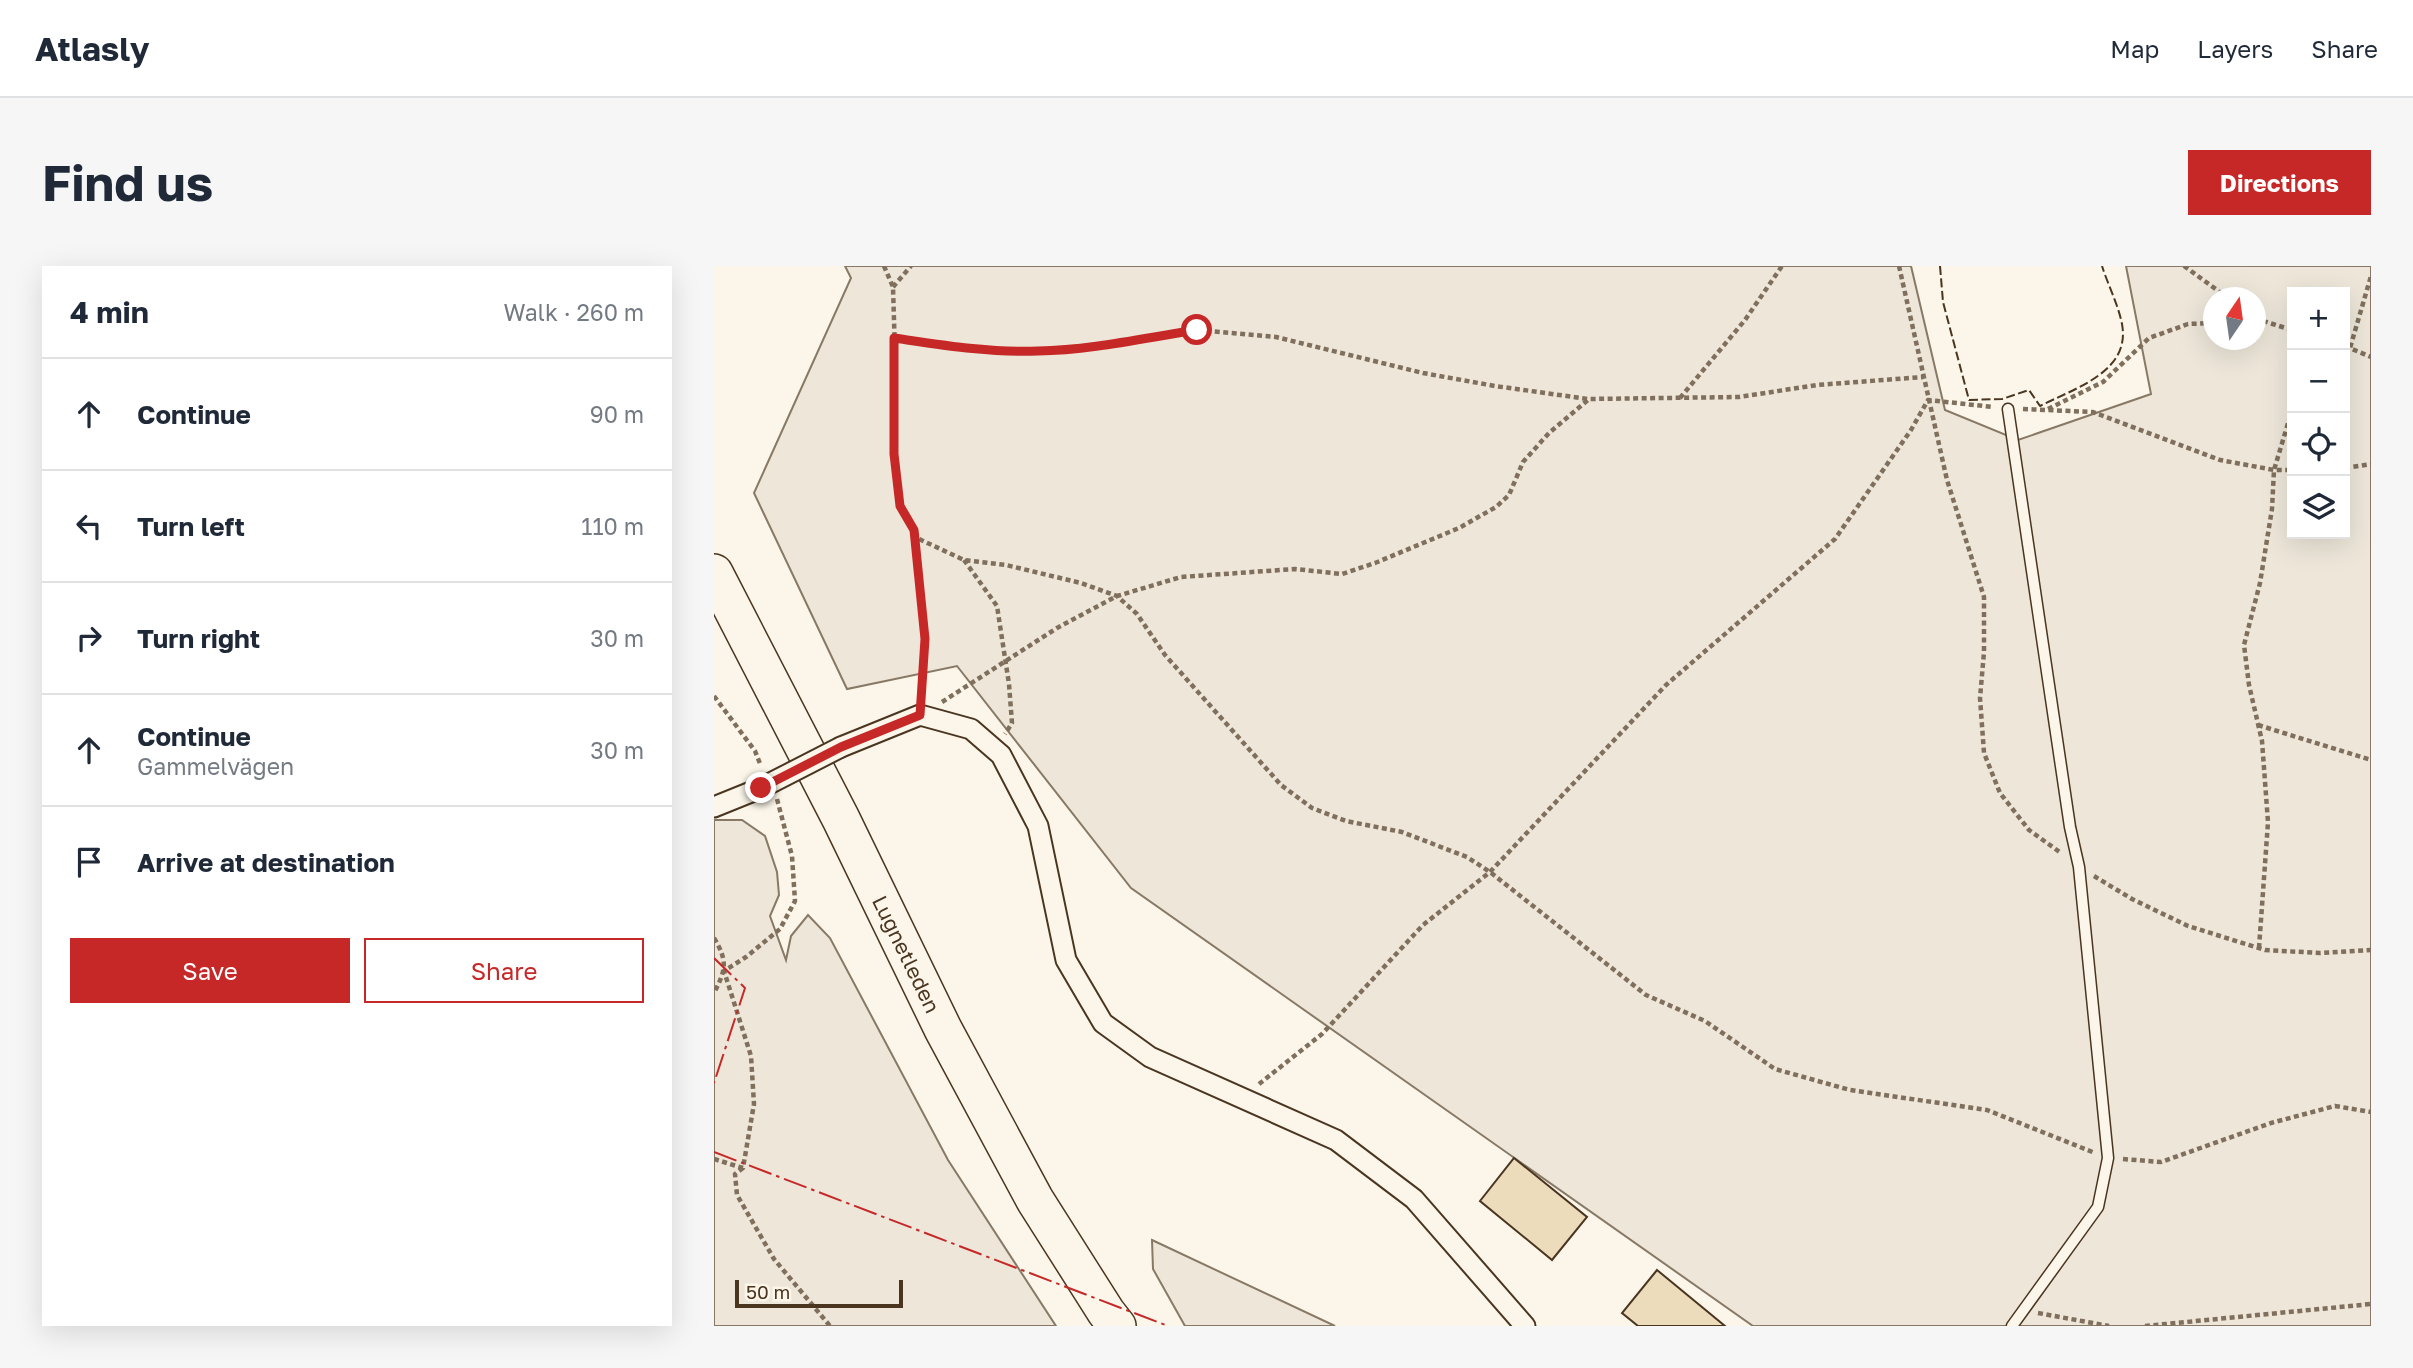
<!DOCTYPE html>
<html lang="en">
<head>
<meta charset="utf-8">
<style>
	body { margin:0; font-family:"Golos Text",sans-serif; background:#f6f6f7; color:#1f2937 }
	.controls { position:absolute; right:21px; top:21px; display:grid; overflow:hidden; border-radius:0px; box-shadow:0 7px 28px #0002 }
	.controls button { width:63px; height:63px; display:grid; place-items:center; padding:0; border:0; border-bottom:2px solid #e0e1e3; background:#fff; color:#1f2937; font:35px sans-serif }
	.compass { position:absolute; left:1489px; top:21px; width:63px; height:63px; border-radius:50%; background:#fff; box-shadow:0 7px 28px #0002; rotate:13deg }
	.scale { position:absolute; left:21px; bottom:18px; width:168px; box-sizing:border-box; padding-left:7px; border:4px solid #4a3520; border-top:0; font-size:19px; line-height:24px; white-space:nowrap; color:#4a3520; -webkit-text-stroke:5px #fbf6e9; paint-order:stroke }
	.stop { position:absolute; width:21px; height:21px; margin:-16px; border:5px solid #c62828; border-radius:50%; background:#fff }
	.stop.end { background:#c62828; border-color:#fff; box-shadow:0 2px 7px #0008 }
	.list { margin:0; padding:0; list-style:none }
	h2 { display:flex; justify-content:space-between; align-items:center; height:91px; margin:0; padding:0 28px; font-size:30px }
	h2 small { font-size:23px; font-weight:400; color:#747a83 }
	.list li { display:grid; grid-template-columns:46px 1fr auto; gap:21px; align-items:center; box-sizing:border-box; height:112px; padding:0 28px; border-top:2px solid #e0e1e3 }
	.list b { display:block; font-size:26px; white-space:nowrap }
	.list p { margin:0; font-size:23px; white-space:nowrap; color:#747a83 }
	.list em { font-size:23px; font-style:normal; color:#747a83 }
	.actions { display:flex; gap:14px; padding:21px 28px }
	.actions a { flex:1; padding:16px 0; border:2px solid #c62828; border-radius:0px; text-align:center; font-size:24px; color:#c62828 }
	.actions .main { background:#c62828; color:#fff }
	.icon { flex:none; width:38px; height:38px; fill:none; stroke:currentColor; stroke-width:2; stroke-linecap:round; stroke-linejoin:round }
	.map { position:relative; flex:none; width:1657px; height:1060px; overflow:hidden; border-radius:0px }
	header { display:flex; align-items:center; gap:42px; box-sizing:border-box; height:98px; padding:0 35px; background:#fff; border-bottom:2px solid #e0e1e3 }
	header strong { font-size:33px }
	nav { display:flex; gap:38px; margin-inline-start:auto; font-size:24px }
	.intro { display:flex; align-items:center; justify-content:space-between; box-sizing:border-box; height:168px; padding:0 42px }
	h1 { margin:0; font-size:49px }
	.button { padding:18px 32px; border-radius:0px; background:#c62828; color:#fff; font-size:24px; font-weight:700 }
	main { display:flex; gap:42px; padding:0 42px }
	aside { flex:1; background:#fff; border-radius:0px; box-shadow:0 7px 28px #0002 }
	.map>svg:first-child { display:block }
	.green { fill:#ede6d9; stroke:#887966; stroke-width:2; fill-rule:evenodd }
	.building { fill:#ecdcbc; stroke:#4a3520; stroke-width:2 }
	.lines { fill:none; stroke-linecap:round; stroke-linejoin:round }
	.lane-casing { stroke:#4a3520; stroke-width:13 }
	.street-casing { stroke:#4a3520; stroke-width:23 }
	.highway-casing { stroke:#4a3520; stroke-width:40 }
	.path { stroke:#7f6f5c; stroke-width:4.5; stroke-dasharray:5 3.5; stroke-linecap:butt }
	.lane { stroke:#fbf6e9; stroke-width:10 }
	.street { stroke:#fbf6e9; stroke-width:19 }
	.highway { stroke:#fbf6e9; stroke-width:37 }
	.street-bridge-casing { stroke:#4a3520; stroke-width:23; stroke-linecap:butt }
	.street-bridge { stroke:#fbf6e9; stroke-width:19 }
	.fence { stroke:#4a3520; stroke-width:2; stroke-dasharray:9 3.5; stroke-linecap:butt }
	.power { stroke:#c62828; stroke-width:2; stroke-dasharray:24 5 3.5 5; stroke-linecap:butt }
	.route { stroke:#c62828; stroke-width:9 }
	.labels { text-anchor:middle; dominant-baseline:central; stroke-width:5; stroke-linejoin:round; paint-order:stroke }
	.street-label { font-size:21px; fill:#4a3520; stroke:#fbf6e9 }
</style>
</head>
<body>
<header>
<strong>Atlasly</strong>
<nav><a>Map</a><a>Layers</a><a>Share</a></nav>
</header>
<div class="intro"><h1>Find us</h1><a class="button">Directions</a></div>
<main>
<aside>
<h2>4 min<small>Walk · 260 m</small></h2>
<ul class="list">
<li><svg class="icon" aria-label="ahead" viewBox="0 0 24 24"><path d="M12 20V5M6 11l6-6 6 6"/></svg><div><b>Continue</b></div><em>90 m</em></li>
<li><svg class="icon" aria-label="left" viewBox="0 0 24 24"><path d="M17 20v-9H6M10 6l-5 5 5 5"/></svg><div><b>Turn left</b></div><em>110 m</em></li>
<li><svg class="icon" aria-label="right" viewBox="0 0 24 24"><path d="M7 20v-9h11M14 6l5 5-5 5"/></svg><div><b>Turn right</b></div><em>30 m</em></li>
<li><svg class="icon" aria-label="ahead" viewBox="0 0 24 24"><path d="M12 20V5M6 11l6-6 6 6"/></svg><div><b>Continue</b><p>Gammelvägen</p></div><em>30 m</em></li>
<li><svg class="icon" aria-label="arrive" viewBox="0 0 24 24"><path d="M6 21V4h12l-3 4 3 4H6"/></svg><div><b>Arrive at destination</b></div></li>
</ul>
<div class="actions"><a class="main">Save</a><a>Share</a></div>
</aside>
<div class="map">
<svg width="1657" height="1060" viewBox="0 0 1657 1060">
	<rect width="100%" height="100%" fill="#fbf6e9"/>
	<g class="green">
		<path d="M 131,0 L 1197,0 L 1231,144 L 1304,174 L 1437,128 L 1412,0 L 1657,0 L 1657,1060 L 1039,1060 L 417,622 L 243,400 L 133,423 L 40,227 L 137,12 ZM 1578,26 L 1631,26 L 1631,268 L 1578,268 ZM 1500,32 L 1542,32 L 1542,74 L 1500,74 Z"/>
		<polygon points="0,554 28,554 51,570 63,606 65,629 56,650 72,694 77,670 94,649 116,672 234,894 342,1060 0,1060"/>
		<polygon points="438,974 621,1060 471,1060 439,1003"/>
	</g>
	<g class="building">
		<polygon points="800,892 873,951 838,994 766,935"/>
		<polygon points="943,1004 1011,1060 924,1060 908,1047"/>
	</g>
	<g class="lines">
		<defs>
			<polyline id="lane" points="1294,143 1356,561 1365,601 1394,892 1384,941 1298,1060"/>
			<g id="street">
				<polyline points="127,481 206,449 257,463 287,489 324,560 352,694 389,757 436,791 622,874 700,933 811,1060"/>
				<polyline points="0,541 47,522"/>
			</g>
			<g id="highway">
				<path id="s1" d="M 0,307 L 127,553 L 229,763 L 321,934 L 392,1046 L 403,1060"/>
			</g>
		</defs>
		<use href="#lane" class="lane-casing"/>
		<use href="#street" class="street-casing"/>
		<use href="#highway" class="highway-casing"/>
		<g class="path">
			<polyline points="170,0 179,21 181,87 180,189 186,240 205,273 250,294 292,299 367,317 403,330 423,348 451,389 567,519 598,542 632,555 688,566 753,591 776,606 932,729 991,755 1061,803 1136,824 1273,844 1381,887"/>
			<polyline points="1185,0 1233,214 1270,331 1270,386 1266,432 1270,487 1286,527 1315,564 1347,587"/>
			<polyline points="1470,0 1514,32"/>
			<polyline points="179,21 197,0"/>
			<polyline points="1542,50 1549,55 1578,64"/>
			<polyline points="180,72 251,82 324,85 381,79 483,64 562,71 709,107 781,120 874,133"/>
			<polyline points="1631,80 1657,91"/>
			<polyline points="1631,88 1636,82 1657,10"/>
			<polyline points="966,132 1031,54 1068,0"/>
			<polyline points="1309,143 1379,146 1506,194 1560,204 1578,204"/>
			<polyline points="1334,143 1389,116 1435,72 1474,58 1500,57"/>
			<polyline points="1631,202 1657,198"/>
			<polyline points="200,265 211,373 207,431"/>
			<polyline points="250,294 283,340 295,418 298,457 291,468"/>
			<polyline points="0,430 41,485 47,500"/>
			<polyline points="228,436 343,362 403,330 467,311 581,303 628,308 661,297 745,262 782,241 795,229 809,196 835,167 875,133 1025,131 1103,119 1209,111"/>
			<polyline points="1544,459 1657,494"/>
			<polyline points="63,533 78,590 81,635 66,663 32,691 10,705 37,790 40,838 29,902 21,908 23,929 60,993 116,1060"/>
			<polyline points="1380,610 1418,633 1474,660 1551,684 1606,687 1657,684"/>
			<path d="M 0,672 C 14,695 12,704 0,727"/>
			<polyline points="1545,682 1554,556 1548,475 1535,419 1530,379 1546,317 1558,243 1560,204 1578,144"/>
			<polyline points="545,818 608,768 709,659 776,606 952,419 1121,273 1197,164 1214,134 1279,141"/>
			<polyline points="0,893 29,902"/>
			<polyline points="1409,893 1447,896 1557,857 1621,840 1657,846"/>
			<polyline points="1324,1047 1395,1060"/>
			<polyline points="1431,1060 1657,1038"/>
		</g>
		<use href="#lane" class="lane"/>
		<use href="#street" class="street"/>
		<use href="#highway" class="highway"/>
		<defs>
			<polyline id="street-bridge" points="47,522 127,481"/>
		</defs>
		<use href="#street-bridge" class="street-bridge-casing"/>
		<use href="#street-bridge" class="street-bridge"/>
		<path class="fence" d="M 1226,0 L 1229,36 L 1255,134 L 1288,133 L 1315,124 L 1326,140 C 1361,122 1417,106 1408,58 C 1404,38 1394,19 1388,0"/>
		<g class="power">
			<polyline points="0,692 31,722 0,817"/>
			<polyline points="0,886 454,1060"/>
		</g>
	</g>
	<g class="lines">
		<path class="route" d="M 47,522 L 127,481 L 206,449 L 211,373 L 200,264 L 186,240 L 180,188 L 180,72 C 228,79 276,87 324,85 C 377,84 430,72 483,64"/>
	</g>
	<g class="labels">
		<g class="street-label">
			<text stroke="none"><textPath href="#s1" startOffset="427">Lugnetleden</textPath></text>
		</g>
	</g>
</svg>
<div class="controls">
<button>+</button>
<button>−</button>
<button><svg class="icon" aria-label="locate" viewBox="0 0 24 24"><circle cx="12" cy="12" r="6"/><path d="M12 2v4M12 18v4M2 12h4M18 12h4"/></svg></button>
<button><svg class="icon" aria-label="layers" viewBox="0 0 24 24"><path d="M12 4l9 5-9 5-9-5zM3 14l9 5 9-5"/></svg></button>
</div>
<svg class="compass" viewBox="-18 -18 36 36"><path d="M0-13l5 13h-10z" fill="#e53935"/><path d="M0 13l5-13h-10z" fill="#747a83"/></svg>
<div class="scale">50 m</div>
<div class="stop" style="left:483px;top:64px"></div>
<div class="stop end" style="left:47px;top:522px"></div>
</div>
</main>
</body>
</html>
